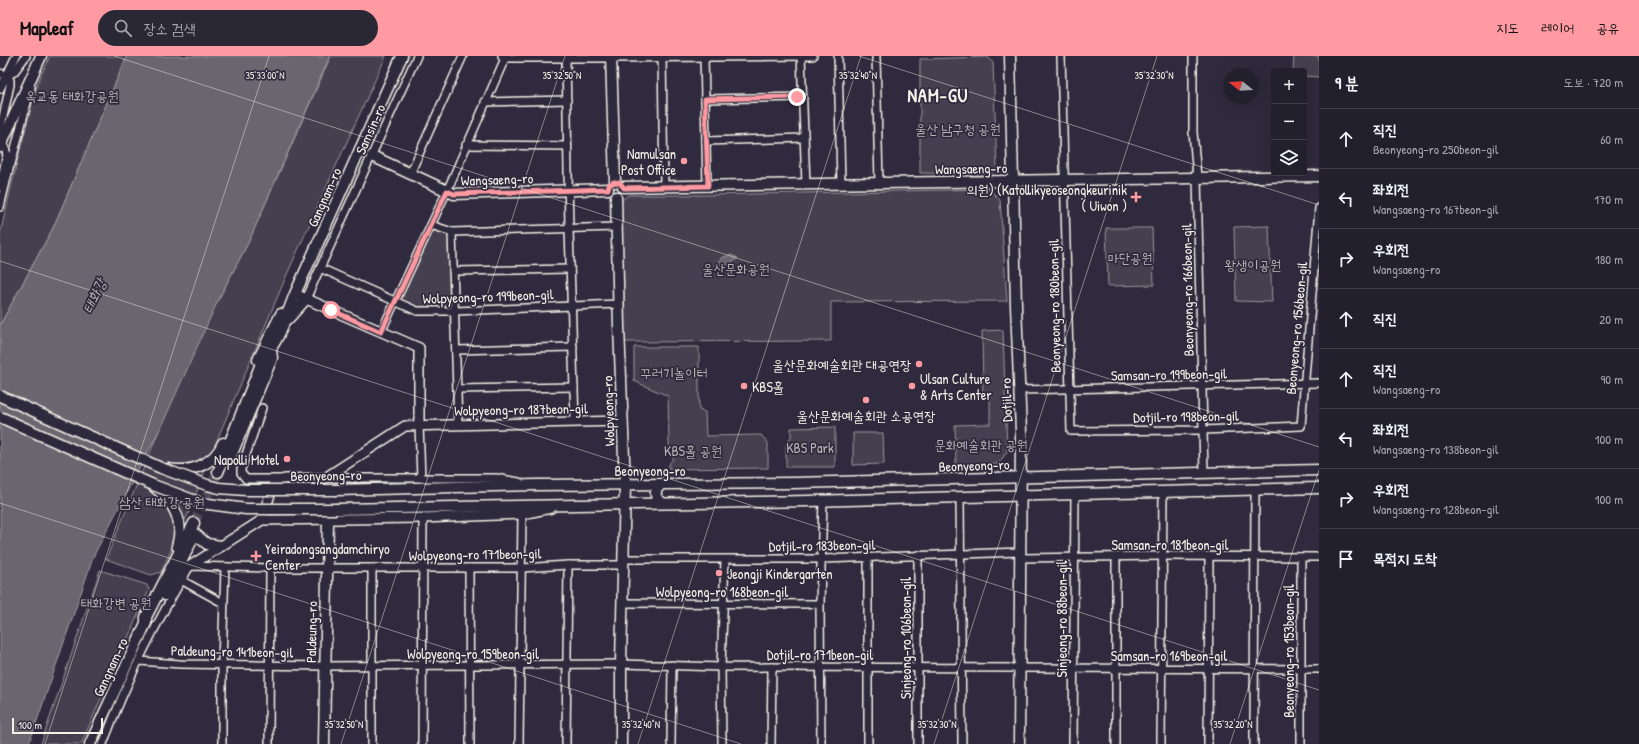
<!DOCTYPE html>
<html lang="ko">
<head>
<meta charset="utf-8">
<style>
	body { margin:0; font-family:"Patrick Hand","Poor Story",sans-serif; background:#2b2836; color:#f1f3f6 }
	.controls { position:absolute; right:12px; top:12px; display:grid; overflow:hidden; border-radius:4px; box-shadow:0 4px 16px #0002 }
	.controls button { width:36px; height:36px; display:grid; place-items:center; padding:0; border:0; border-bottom:1px solid #403e4a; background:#23202e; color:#f1f3f6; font:20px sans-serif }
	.compass { position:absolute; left:1223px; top:12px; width:36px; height:36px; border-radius:50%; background:#23202e; box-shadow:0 4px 16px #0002; rotate:288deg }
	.scale { position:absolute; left:12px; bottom:10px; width:91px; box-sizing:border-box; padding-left:4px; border:2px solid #f4f1e8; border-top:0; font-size:11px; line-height:14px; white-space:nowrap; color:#f4f1e8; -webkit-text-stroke:3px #2f2a3d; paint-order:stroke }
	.stop { position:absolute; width:12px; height:12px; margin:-9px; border:3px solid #ff9aa2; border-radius:50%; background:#fff }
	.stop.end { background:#ff9aa2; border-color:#fff; box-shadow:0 1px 4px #0008 }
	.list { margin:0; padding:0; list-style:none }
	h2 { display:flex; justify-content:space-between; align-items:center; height:52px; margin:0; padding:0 16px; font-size:17px }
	h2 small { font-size:13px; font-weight:400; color:#a3a3aa }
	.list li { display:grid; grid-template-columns:26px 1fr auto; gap:12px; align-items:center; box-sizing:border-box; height:60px; padding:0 16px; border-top:1px solid #403e4a }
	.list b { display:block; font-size:15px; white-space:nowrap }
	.list p { margin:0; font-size:13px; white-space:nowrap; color:#a3a3aa }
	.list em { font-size:13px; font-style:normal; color:#a3a3aa }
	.icon { flex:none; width:22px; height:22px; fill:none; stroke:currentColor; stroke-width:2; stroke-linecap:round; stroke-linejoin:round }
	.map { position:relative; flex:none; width:1319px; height:688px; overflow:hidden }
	header { display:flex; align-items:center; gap:24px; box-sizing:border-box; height:56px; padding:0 20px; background:#ff9aa2; color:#111 }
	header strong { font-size:19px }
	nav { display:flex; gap:22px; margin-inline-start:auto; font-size:14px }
	.search { width:280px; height:36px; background:#2b2836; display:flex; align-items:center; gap:10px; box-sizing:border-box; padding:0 14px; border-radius:22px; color:#a3a3aa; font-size:15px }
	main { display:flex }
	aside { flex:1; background:#23202e }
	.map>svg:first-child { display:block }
	.green { fill:#454050; stroke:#9c989c }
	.water { fill:#6a6670; stroke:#a19ea0 }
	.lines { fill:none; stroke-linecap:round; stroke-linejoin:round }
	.secondary-tunnel { stroke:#4d4857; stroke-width:10; stroke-dasharray:10 5; stroke-linecap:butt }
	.minor-casing { stroke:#f4f1e8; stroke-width:10 }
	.tertiary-casing { stroke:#f4f1e8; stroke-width:12 }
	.secondary-casing { stroke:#f4f1e8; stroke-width:13 }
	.minor { stroke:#2f2a3d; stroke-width:7 }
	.tertiary { stroke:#2f2a3d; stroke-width:9 }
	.secondary { stroke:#2f2a3d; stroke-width:10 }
	.secondary-bridge-casing { stroke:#f4f1e8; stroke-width:13; stroke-linecap:butt }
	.secondary-bridge { stroke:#2f2a3d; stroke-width:10 }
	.route { stroke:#ff9aa2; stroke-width:5 }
	.ticks { fill:none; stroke:#f4f1e8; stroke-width:1; stroke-opacity:0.45 }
	.poi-dot { fill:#ff9aa2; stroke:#2f2a3d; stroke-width:1.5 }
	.labels { text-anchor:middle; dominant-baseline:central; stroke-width:3.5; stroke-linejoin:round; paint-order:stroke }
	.park-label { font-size:14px; fill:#b7b3b3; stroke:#2f2a3d }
	.street-label { font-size:14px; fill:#f4f1e8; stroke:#2f2a3d }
	.poi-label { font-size:14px; fill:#f4f1e8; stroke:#2f2a3d; text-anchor:end }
	.water-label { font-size:15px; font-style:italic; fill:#b6b2b2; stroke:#2f2a3d }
	.district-label { font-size:18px; font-weight:bold; letter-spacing:1px; fill:#f4f1e8; stroke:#2f2a3d }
	.ticks-label { font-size:10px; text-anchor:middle; fill:#f4f1e8; stroke:#2f2a3d; stroke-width:3.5; stroke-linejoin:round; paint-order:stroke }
</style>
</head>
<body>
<header>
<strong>Mapleaf</strong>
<div class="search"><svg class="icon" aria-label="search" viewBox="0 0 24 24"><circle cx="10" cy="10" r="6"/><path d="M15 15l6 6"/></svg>장소 검색</div>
<nav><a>지도</a><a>레이어</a><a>공유</a></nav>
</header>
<main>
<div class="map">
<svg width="1319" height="688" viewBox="0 0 1319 688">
	<rect width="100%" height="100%" fill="#2f2a3d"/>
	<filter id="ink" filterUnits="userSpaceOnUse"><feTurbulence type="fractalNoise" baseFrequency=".025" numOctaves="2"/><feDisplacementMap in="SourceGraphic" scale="8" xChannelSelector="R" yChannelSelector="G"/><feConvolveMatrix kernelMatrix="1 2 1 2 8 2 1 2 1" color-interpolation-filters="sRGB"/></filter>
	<g filter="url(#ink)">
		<g class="green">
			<polygon points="50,0 127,0 53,172 0,269 0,178 20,94 38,26"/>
			<polygon points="331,0 386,0 288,216 217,384 188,458 161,516 151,519 106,503 194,290 249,185"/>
			<polygon points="1294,0 1319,0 1319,21 1304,20 1304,15 1293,15"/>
			<polygon points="988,1 993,7 997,112 991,118 920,117 920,3"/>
			<polygon points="989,133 1000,144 1007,245 831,246 831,285 624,286 620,146 628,139 708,139"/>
			<polygon points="431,169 452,176 455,255 417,255 395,246"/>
			<polygon points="1269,170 1272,246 1236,245 1234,171"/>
			<polygon points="1106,172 1152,172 1154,229 1108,230"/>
			<polygon points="1003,274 1007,396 998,408 956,409 955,369 990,368 990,340 983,340 982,275"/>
			<polygon points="634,291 699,291 699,354 705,356 706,380 761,379 768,387 768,412 669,413 669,408 673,403 673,396 669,389 668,340 634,325"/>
			<polygon points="835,371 835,411 786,411 786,388 791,381 791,372"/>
			<polygon points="853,377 883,377 884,408 853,409"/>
			<polygon points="100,514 147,529 149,534 81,688 41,688"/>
		</g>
		<g class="water">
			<polygon points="127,0 330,0 249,185 220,240 161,371 94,499 29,688 0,688 0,269 53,172"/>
			<path d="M 731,199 L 738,202 L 725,211 L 715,213 C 717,205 722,200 731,199 Z"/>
		</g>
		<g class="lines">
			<polyline class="secondary-tunnel" points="194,467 218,416"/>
			<defs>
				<g id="minor">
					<polyline points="502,0 506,2 611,2 813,0"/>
					<polyline points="566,0 569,173 575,366"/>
					<polyline points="662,0 664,131"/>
					<polyline points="704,0 707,131"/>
					<polyline points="801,0 806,129"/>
					<polyline points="838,0 841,128"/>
					<polyline points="876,0 879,128"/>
					<polyline points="1061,0 1071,375 1203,374 1301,370 1319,152"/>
					<polyline points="1193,0 1193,76 1197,121 1204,417"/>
					<polyline points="0,17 7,20"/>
					<polyline points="7,20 14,16 26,0"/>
					<polyline points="0,33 16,0"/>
					<polyline points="705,43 803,41"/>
					<polyline points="485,46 567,44"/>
					<polyline points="706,85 804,82"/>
					<polyline points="466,89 567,90"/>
					<polyline points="11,108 31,31"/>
					<polyline points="410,118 463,0"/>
					<polyline points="0,131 6,102"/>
					<polyline points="0,151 10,109 3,85 1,70 10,29 10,24 7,20"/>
					<polyline points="431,169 452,176 617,171"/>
					<polyline points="452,176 458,368"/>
					<polyline points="320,212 417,255 455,255 618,248"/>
					<polyline points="453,215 570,213"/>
					<polyline points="306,243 417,0"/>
					<polyline points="381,276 447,135 506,0"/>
					<polyline points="456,294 573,291"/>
					<polyline points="457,333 574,331"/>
					<polyline points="1020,334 1319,327"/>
					<polyline points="262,352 241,413 241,417 246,423 283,423"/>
					<polyline points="419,369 421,422"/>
					<polyline points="325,422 496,422 519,426"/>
					<polyline points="960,441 962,688"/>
					<polyline points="868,501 868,688"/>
					<polyline points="1116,501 1116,688"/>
					<polyline points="1020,502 1163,500 1319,501"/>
					<polyline points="624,503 823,503 1020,496"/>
					<polyline points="372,512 372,688"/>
					<polyline points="469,512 470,688"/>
					<polyline points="181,524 223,547"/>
					<polyline points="623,547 820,548"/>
					<polyline points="139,605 180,608 324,610 621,608 721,611 1319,613"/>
					<path d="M 103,688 C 126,627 156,566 190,510 L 270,512 L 522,512 L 568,509 L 624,509"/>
					<polyline points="222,688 222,608 225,511"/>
					<polyline points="269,688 270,512"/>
					<polyline points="422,688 423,462"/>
					<polyline points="519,688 522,458"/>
					<polyline points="566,688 568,509"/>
					<polyline points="671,688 672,609"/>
					<polyline points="722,688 721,611 725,504"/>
					<polyline points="771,688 772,611"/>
					<polyline points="821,688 820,548 823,444"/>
					<polyline points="918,688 918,499"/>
					<polyline points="1073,688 1075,438"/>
					<polyline points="1161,688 1163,436"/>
					<polyline points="1208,688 1209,500"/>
					<polyline points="1254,688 1255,434"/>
					<polyline points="1301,688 1301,501"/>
				</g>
				<g id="tertiary">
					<polyline points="295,238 419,292 419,369"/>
					<polyline points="551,452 522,458 423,462 262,464 273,429 278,425 285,423 325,422 405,370 623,365"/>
					<polyline points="173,519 190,510 262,464"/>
				</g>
				<g id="secondary">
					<polyline points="611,0 615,126"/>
					<polyline points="1010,0 1016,249 1021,376 1019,688"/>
					<polyline points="0,91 41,0"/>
					<polyline points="372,100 454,138 608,133"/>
					<polyline points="623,131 1319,120"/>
					<polyline points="616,141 619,270 625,429 621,608 621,688"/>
					<polyline points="289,262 306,243"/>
					<polyline points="258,304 281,258"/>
					<polyline points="231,400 272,302 271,294"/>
					<path d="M 168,413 C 190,417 214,409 223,387"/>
					<path d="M 218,416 L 264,300 C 279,287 287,257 295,238 L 402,0"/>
					<path d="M 662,428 C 653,434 654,443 663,447"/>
					<path d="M 153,430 C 173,445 185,465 177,490"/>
					<polyline points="336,434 537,429 794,427 1319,414"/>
					<polyline points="337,453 809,445 1319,432"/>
					<polyline points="195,478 207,488 221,490"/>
					<polyline points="165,539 193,482"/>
					<polyline points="90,688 146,567 146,561 194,467"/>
					<polyline points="324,688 328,464"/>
				</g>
			</defs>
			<use href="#minor" class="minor-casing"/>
			<use href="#tertiary" class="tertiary-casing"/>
			<use href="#secondary" class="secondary-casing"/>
			<use href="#minor" class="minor"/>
			<use href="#tertiary" class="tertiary"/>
			<use href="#secondary" class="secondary"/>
			<defs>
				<g id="secondary-bridge">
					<polyline points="0,340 161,412 207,429 219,432 246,434 336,434"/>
					<polyline points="0,361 153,429 201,447 246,453 337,453"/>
				</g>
			</defs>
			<use href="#secondary-bridge" class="secondary-bridge-casing"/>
			<use href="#secondary-bridge" class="secondary-bridge"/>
		</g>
	</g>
	<g class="lines" filter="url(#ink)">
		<polyline class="route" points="331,254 381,276 447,135 454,138 608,133 609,129 614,126 620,127 624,132 708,130 705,43 797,41"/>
	</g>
	<path class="ticks" d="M 114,0 L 1319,391M 859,0 L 1319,149M 0,205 L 1319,634M 0,447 L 741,688M 45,688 L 269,0M 341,688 L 565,0M 638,688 L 861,0M 934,688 L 1157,0M 1230,688 L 1319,414"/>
	<g class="poi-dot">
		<circle cx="684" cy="105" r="4"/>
		<path d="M1134 135h4v4h4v4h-4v4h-4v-4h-4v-4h4z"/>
		<circle cx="919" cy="308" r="4"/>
		<circle cx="744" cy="330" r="4"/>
		<circle cx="912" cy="330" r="4"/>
		<circle cx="866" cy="344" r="4"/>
		<circle cx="287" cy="403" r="4"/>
		<path d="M254 494h4v4h4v4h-4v4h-4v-4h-4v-4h4z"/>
		<circle cx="719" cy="517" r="4"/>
	</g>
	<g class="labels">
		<g class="park-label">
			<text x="72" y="39">옥교동 태화강공원</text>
			<text x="958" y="72">울산 남구청 공원</text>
			<text x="1130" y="201">마단공원</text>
			<text x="1253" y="208">왕생이공원</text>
			<text x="736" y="212">울산문화공원</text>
			<text x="674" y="316">꾸러기놀이터</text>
			<text x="981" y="388">문화예술회관 공원</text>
			<text x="810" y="391">KBS Park</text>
			<text x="693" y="394">KBS홀 공원</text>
			<text x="162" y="445">삼산 태화강 공원</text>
			<text x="116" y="546">태화강변 공원</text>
		</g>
		<g class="street-label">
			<text transform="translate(370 73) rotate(-66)">Samsin-ro</text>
			<text transform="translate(971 112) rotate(-1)">Wangsaeng-ro</text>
			<text transform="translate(497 123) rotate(-2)">Wangsaeng-ro</text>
			<text transform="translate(324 141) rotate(-66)">Gangnam-ro</text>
			<text transform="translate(1187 234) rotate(-91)">Beonyeong-ro 166beon-gil</text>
			<text transform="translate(488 240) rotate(-2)">Wolpyeong-ro 199beon-gil</text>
			<text transform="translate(1054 250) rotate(-91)">Beonyeong-ro 180beon-gil</text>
			<text transform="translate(1296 272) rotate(-85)">Beonyeong-ro 156beon-gil</text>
			<text transform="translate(1169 318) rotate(-1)">Samsan-ro 199beon-gil</text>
			<text transform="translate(1006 344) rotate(-92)">Dotjil-ro</text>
			<text transform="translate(521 353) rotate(-1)">Wolpyeong-ro 187beon-gil</text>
			<text transform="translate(608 355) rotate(-92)">Wolpyeong-ro</text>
			<text transform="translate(1186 360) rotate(-1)">Dotjil-ro 198beon-gil</text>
			<text transform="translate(974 409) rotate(-2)">Beonyeong-ro</text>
			<text x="650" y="414">Beonyeong-ro</text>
			<text transform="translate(326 419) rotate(-1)">Beonyeong-ro</text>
			<text x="1170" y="488">Samsan-ro 181beon-gil</text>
			<text transform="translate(822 489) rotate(-1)">Dotjil-ro 183beon-gil</text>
			<text transform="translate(475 498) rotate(-1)">Wolpyeong-ro 171beon-gil</text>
			<text x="722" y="535">Wolpyeong-ro 168beon-gil</text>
			<text transform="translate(1061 563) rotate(-90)">Sinjeong-ro 88beon-gil</text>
			<text transform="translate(311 576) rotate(-89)">Paldeung-ro</text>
			<text transform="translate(905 582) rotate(-90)">Sinjeong-ro 106beon-gil</text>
			<text transform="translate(232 595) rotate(1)">Paldeung-ro 141beon-gil</text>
			<text transform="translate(1288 595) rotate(-90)">Beonyeong-ro 153beon-gil</text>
			<text x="473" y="597">Wolpyeong-ro 159beon-gil</text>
			<text x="820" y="598">Dotjil-ro 171beon-gil</text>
			<text x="1169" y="599">Samsan-ro 169beon-gil</text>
			<text transform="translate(110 611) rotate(-65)">Gangnam-ro</text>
		</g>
		<g class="poi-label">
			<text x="676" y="97">Namulsan<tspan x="676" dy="16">Post Office</tspan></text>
			<text x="1127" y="133">의원) (Katollikyeoseongkeurinik<tspan x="1127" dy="16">( Uiwon )</tspan></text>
			<text x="911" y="308">울산문화예술회관 대공연장</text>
			<text x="920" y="322" text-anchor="start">Ulsan Culture<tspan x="920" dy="16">&amp; Arts Center</tspan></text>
			<text x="752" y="330" text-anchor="start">KBS홀</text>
			<text x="866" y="359" text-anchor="middle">울산문화예술회관 소공연장</text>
			<text x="279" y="403">Napolli Motel</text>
			<text x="265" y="492" text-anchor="start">Yeiradongsangdamchiryo<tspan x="265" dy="16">Center</tspan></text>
			<text x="727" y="517" text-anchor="start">Jeongji Kindergarten</text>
		</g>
		<g class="water-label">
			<text transform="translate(94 240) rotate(-65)">태화강</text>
		</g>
		<g class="district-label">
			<text x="938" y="39">NAM-GU</text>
		</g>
	</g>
	<g class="ticks-label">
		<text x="265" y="23">35°33'00"N</text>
		<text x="562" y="23">35°32'50"N</text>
		<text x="858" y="23">35°32'40"N</text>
		<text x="1154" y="23">35°32'30"N</text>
		<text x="344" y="672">35°32'50"N</text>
		<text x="641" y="672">35°32'40"N</text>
		<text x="937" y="672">35°32'30"N</text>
		<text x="1233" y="672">35°32'20"N</text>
	</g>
</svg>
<div class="controls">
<button>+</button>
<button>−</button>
<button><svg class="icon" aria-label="layers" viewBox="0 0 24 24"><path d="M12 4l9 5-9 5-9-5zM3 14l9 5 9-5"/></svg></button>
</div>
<svg class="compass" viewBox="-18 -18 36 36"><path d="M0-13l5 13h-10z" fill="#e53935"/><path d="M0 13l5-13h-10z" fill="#a3a3aa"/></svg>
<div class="scale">100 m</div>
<div class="stop" style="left:331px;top:254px"></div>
<div class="stop end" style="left:797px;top:41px"></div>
</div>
<aside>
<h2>9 분<small>도보 · 720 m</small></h2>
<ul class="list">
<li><svg class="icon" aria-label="ahead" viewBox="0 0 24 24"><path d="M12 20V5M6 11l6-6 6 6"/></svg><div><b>직진</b><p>Beonyeong-ro 250beon-gil</p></div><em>60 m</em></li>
<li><svg class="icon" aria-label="left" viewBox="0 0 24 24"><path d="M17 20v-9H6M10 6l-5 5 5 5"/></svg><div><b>좌회전</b><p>Wangsaeng-ro 167beon-gil</p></div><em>170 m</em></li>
<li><svg class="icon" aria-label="right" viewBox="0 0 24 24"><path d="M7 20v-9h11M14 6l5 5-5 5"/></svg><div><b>우회전</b><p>Wangsaeng-ro</p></div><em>180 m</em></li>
<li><svg class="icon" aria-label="ahead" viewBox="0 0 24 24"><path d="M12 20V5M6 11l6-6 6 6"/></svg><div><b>직진</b></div><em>20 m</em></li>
<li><svg class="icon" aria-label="ahead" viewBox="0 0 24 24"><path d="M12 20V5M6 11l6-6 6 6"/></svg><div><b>직진</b><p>Wangsaeng-ro</p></div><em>90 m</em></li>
<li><svg class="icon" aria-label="left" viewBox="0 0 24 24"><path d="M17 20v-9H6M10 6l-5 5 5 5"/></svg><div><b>좌회전</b><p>Wangsaeng-ro 138beon-gil</p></div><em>100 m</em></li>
<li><svg class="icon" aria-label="right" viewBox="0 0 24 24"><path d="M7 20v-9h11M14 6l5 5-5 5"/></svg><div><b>우회전</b><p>Wangsaeng-ro 128beon-gil</p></div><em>100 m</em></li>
<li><svg class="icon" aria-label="arrive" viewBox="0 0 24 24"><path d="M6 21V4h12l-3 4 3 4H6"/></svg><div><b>목적지 도착</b></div></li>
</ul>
</aside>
</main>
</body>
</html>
